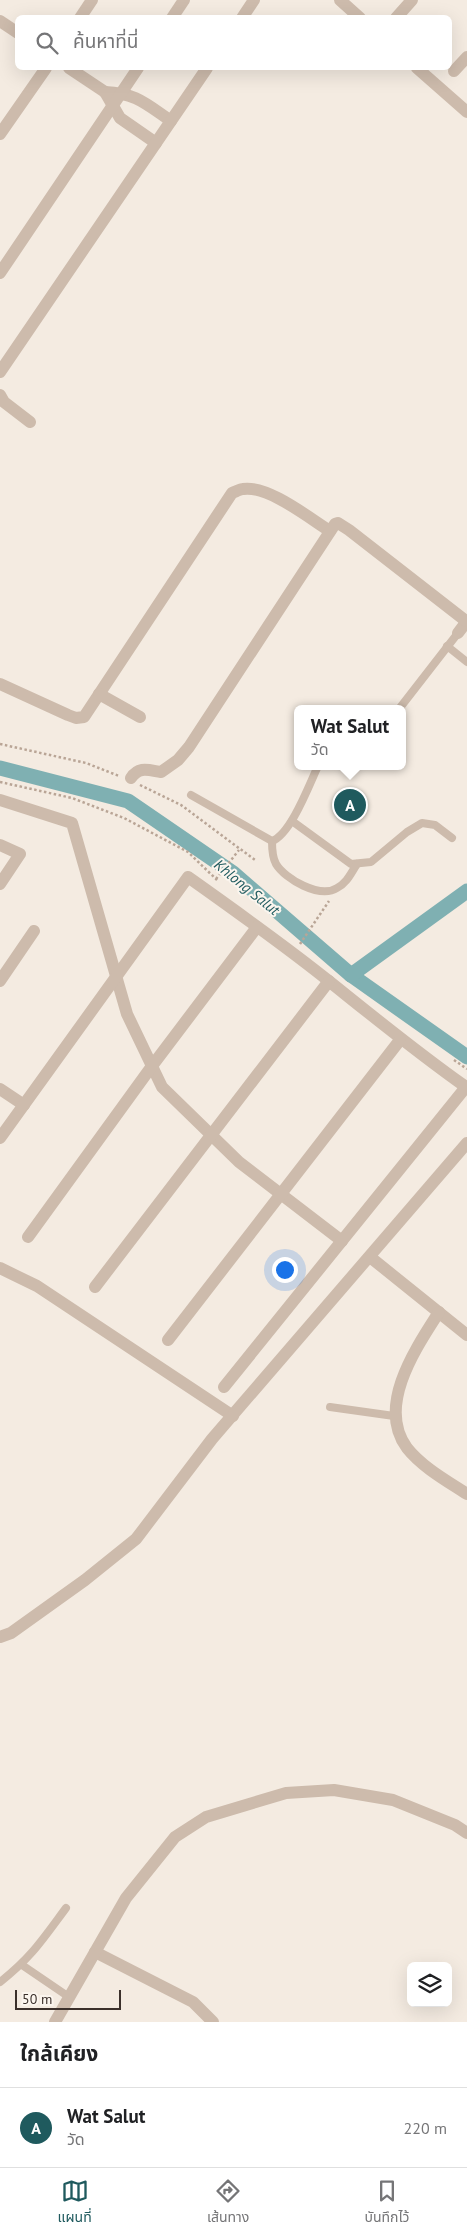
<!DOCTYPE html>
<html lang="th">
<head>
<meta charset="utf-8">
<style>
	body { margin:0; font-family:"PT Sans","Noto Sans Thai",sans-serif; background:#f2f2f2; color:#202124 }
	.controls { position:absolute; right:15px; bottom:15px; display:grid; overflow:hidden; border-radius:8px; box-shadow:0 5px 20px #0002 }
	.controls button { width:45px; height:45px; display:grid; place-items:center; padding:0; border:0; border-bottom:1px solid #e0e0e0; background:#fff; color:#202124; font:25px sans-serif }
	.scale { position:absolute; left:15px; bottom:12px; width:106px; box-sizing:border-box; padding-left:5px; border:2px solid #3b302b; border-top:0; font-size:14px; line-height:18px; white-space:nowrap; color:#3b302b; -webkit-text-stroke:4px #fbf5ee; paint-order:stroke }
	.you { position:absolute; left:284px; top:1269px; width:18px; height:18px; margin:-12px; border:4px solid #fff; border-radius:50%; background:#1a73e8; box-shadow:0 0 0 8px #1a73e833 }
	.badge { display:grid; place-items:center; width:32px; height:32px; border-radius:50%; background:#1f5a5e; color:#fff; font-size:16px; font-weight:700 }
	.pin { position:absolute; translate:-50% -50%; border:2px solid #fff; box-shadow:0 1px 5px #0006 }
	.popup { position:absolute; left:294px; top:705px; width:112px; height:65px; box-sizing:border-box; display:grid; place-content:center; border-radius:8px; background:#fff; filter:drop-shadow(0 1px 4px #0005); font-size:16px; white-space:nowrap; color:#757577 }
	.popup b { font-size:19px; color:#202124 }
	.popup::after { content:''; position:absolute; left:50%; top:100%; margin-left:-10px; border:10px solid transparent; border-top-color:#fff }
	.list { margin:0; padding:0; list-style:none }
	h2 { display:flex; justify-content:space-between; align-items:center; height:65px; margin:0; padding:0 20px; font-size:21px }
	h2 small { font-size:16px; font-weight:400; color:#757577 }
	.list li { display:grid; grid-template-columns:32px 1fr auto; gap:15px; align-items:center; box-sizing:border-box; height:80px; padding:0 20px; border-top:1px solid #e0e0e0 }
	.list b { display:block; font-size:19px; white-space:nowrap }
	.list p { margin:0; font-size:16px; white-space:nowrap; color:#757577 }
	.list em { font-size:16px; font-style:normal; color:#757577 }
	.icon { flex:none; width:28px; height:28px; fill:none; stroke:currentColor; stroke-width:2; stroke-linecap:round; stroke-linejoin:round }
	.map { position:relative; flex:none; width:467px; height:2022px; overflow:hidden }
	.search { position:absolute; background:#fff; box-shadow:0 5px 20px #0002; left:15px; right:15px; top:15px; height:55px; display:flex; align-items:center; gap:12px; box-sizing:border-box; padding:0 18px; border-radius:8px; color:#757577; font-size:19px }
	.sheet { height:145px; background:#fff }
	nav { display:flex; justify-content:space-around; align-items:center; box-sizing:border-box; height:70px; border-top:1px solid #e0e0e0; background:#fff; font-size:14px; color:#757577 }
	nav a { display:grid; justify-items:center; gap:2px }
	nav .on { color:#1f5a5e }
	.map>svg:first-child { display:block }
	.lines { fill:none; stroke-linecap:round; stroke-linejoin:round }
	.canal { stroke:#7fb0b2; stroke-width:15 }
	.path { stroke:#b9a596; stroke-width:2.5; stroke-dasharray:2.5 2.5; stroke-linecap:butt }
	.lane { stroke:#cdbbac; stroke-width:8 }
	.street { stroke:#cdbbac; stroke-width:12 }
	.labels { text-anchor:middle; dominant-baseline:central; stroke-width:4; stroke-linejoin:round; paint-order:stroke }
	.water-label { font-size:15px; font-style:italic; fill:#1f5a5e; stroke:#fbf5ee }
</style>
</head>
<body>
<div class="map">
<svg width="467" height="2022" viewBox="0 0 467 2022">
	<rect width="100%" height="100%" fill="#f4ebe1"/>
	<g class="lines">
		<g class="canal">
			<polyline points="0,768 128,801 233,873 351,975 467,1057"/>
			<polyline points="351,975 467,891"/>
		</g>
		<g class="path">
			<polyline points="0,744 86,763 119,776"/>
			<polyline points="0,782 72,798 124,818 188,852 217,880"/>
			<polyline points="140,785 181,805 255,860"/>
			<polyline points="216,879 239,850"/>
			<polyline points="300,944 329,901"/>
			<polyline points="454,1060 467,1069"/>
		</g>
		<g class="lane">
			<polyline points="447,646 467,662"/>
			<polyline points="399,709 458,633"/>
			<path d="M 191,795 L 272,841 C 291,834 309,785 318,766"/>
			<polyline points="292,821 351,864 371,862 407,832 422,823 435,825 452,838"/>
			<path d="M 272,841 C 272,848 272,857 276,864 C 285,879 320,899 337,888 C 347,883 351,873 357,864"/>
			<polyline points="330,1407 394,1416"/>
			<polyline points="22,1965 69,1997"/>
			<path d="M 0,1982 C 31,1958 43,1939 66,1908"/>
		</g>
		<g class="street">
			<polyline points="340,0 360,18"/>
			<polyline points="80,18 92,0"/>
			<polyline points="172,18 184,0"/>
			<polyline points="242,18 254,0"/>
			<polyline points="396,18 412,0"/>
			<polyline points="0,21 18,33"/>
			<polyline points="69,68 105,92"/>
			<polyline points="417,68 467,112"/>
			<polyline points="454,71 467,57"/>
			<polyline points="0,134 46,68"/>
			<path d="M 156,143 L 120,118 L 105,92 C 136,93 146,104 171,121"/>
			<polyline points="0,273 138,68"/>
			<polyline points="0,372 207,68"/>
			<polyline points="0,395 4,402 30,422"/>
			<polyline points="458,633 467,621"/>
			<path d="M 0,684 L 68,715 L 76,718 L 84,717 L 232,493 C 235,492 240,489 243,489 C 268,485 309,518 330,531"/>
			<polyline points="99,694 140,717"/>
			<path d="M 131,778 C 139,766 148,770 161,772 L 178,760 L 189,747 L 335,524 L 338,523 L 349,530 L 466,621"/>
			<polyline points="0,800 72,823 127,1014 162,1087 239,1162 342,1241"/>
			<polyline points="0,845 20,854 0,884"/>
			<polyline points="0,981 34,931"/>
			<polyline points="0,1089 24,1105"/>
			<path d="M 0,1138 L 188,877 C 236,911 284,945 330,982 C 375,1018 419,1054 466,1087 L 224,1387"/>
			<polyline points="28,1237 152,1066 257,927"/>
			<polyline points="370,1257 467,1335"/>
			<polyline points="0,1268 37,1286 233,1416"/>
			<polyline points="95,1287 329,981"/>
			<path d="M 439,1312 C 416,1348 376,1406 407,1448 C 422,1467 447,1481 467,1494"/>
			<polyline points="168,1340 400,1040"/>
			<polyline points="0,1637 11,1633 85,1580 136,1539 212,1439 467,1143"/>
			<polyline points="95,1952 193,2002 213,2022"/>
			<polyline points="55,2022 126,1898 175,1837 206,1817 286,1793 334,1790 393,1800 455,1825 467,1833"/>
		</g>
	</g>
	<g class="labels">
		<g class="water-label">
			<text transform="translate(247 887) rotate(39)">Khlong Salut</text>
		</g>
	</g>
</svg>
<div class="controls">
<button><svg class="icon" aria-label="layers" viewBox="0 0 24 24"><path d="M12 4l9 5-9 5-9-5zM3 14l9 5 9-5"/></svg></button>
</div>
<div class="scale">50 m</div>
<div class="you"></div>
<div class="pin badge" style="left:350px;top:805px">A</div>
<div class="popup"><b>Wat Salut</b>วัด</div>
<div class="search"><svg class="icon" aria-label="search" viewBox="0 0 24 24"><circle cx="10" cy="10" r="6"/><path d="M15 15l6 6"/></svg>ค้นหาที่นี่</div>
</div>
<section class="sheet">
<h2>ใกล้เคียง<small></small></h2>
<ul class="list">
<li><span class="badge">A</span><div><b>Wat Salut</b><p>วัด</p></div><em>220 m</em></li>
</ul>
</section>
<nav>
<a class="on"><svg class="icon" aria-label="map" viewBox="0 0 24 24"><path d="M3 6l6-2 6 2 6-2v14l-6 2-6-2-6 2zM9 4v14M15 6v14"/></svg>แผนที่</a>
<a><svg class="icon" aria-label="directions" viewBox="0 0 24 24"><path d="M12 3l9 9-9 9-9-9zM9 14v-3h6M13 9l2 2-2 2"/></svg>เส้นทาง</a>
<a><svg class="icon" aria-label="saved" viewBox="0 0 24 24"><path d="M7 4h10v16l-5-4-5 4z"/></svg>บันทึกไว้</a>
</nav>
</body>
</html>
